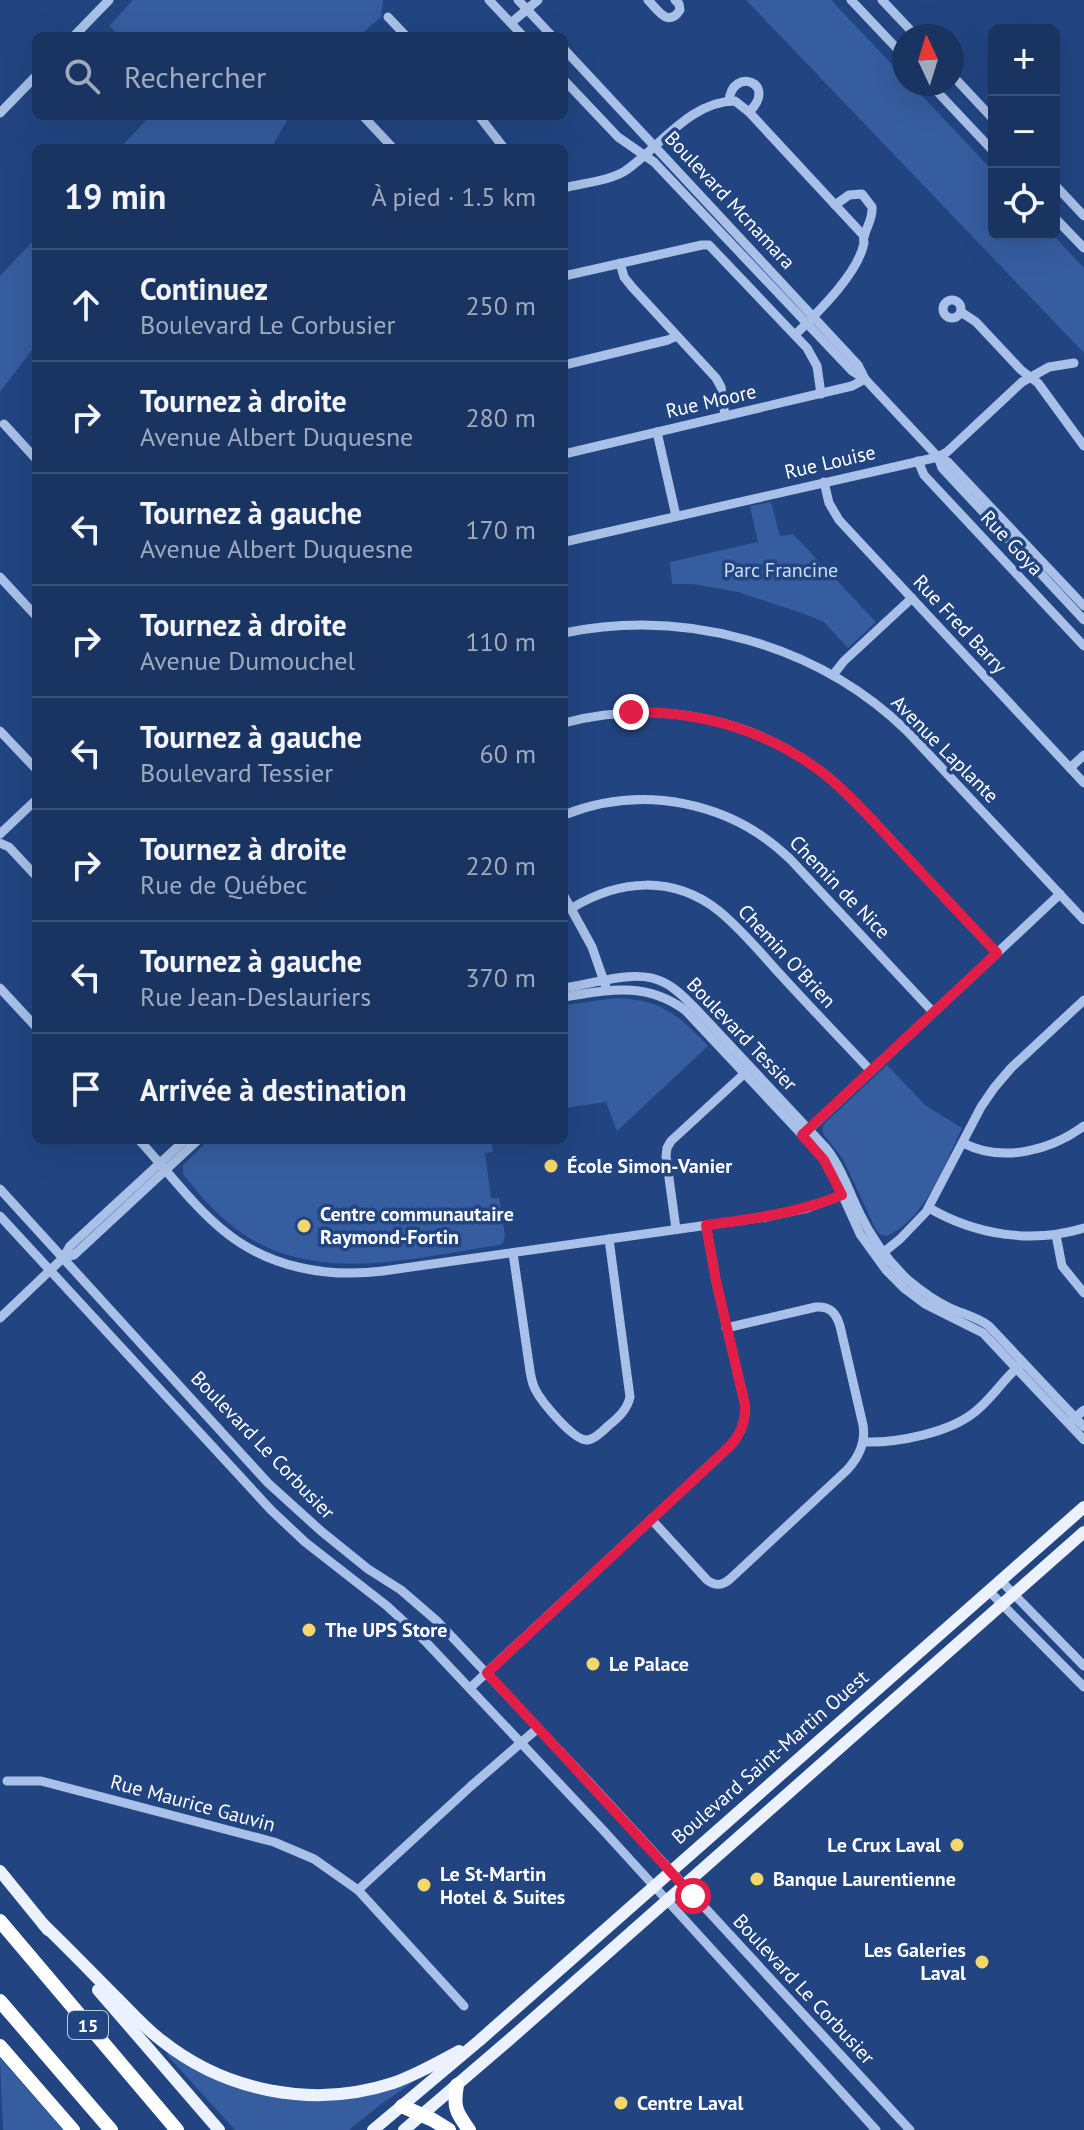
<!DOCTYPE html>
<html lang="fr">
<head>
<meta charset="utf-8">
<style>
	body { margin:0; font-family:"PT Sans",sans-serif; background:#273f6b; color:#f1f3f6 }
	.controls { position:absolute; right:24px; top:24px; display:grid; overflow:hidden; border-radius:12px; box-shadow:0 8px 32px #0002 }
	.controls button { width:72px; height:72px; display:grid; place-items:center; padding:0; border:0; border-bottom:2px solid #384f77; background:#1a3462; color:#f1f3f6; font:40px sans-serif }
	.compass { position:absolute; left:892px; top:24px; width:72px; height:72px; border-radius:50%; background:#1a3462; box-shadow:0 8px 32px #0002; rotate:356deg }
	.stop { position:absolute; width:24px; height:24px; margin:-18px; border:6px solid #e11d48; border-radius:50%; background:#fff }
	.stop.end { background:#e11d48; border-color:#fff; box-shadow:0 2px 8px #0008 }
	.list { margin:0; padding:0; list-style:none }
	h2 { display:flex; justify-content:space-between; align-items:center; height:104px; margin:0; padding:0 32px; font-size:34px }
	h2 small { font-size:26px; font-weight:400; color:#9faabe }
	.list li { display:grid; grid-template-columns:52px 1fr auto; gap:24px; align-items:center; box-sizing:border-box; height:112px; padding:0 32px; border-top:2px solid #384f77 }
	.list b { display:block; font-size:30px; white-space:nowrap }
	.list p { margin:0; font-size:26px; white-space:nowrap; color:#9faabe }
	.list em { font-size:26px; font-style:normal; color:#9faabe }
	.icon { flex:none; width:44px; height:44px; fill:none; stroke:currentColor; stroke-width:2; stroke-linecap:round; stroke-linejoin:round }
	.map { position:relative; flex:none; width:1084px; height:2130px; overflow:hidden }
	.search { position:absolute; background:#1a3462; box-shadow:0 8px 32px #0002; left:32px; top:32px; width:536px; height:88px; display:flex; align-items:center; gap:20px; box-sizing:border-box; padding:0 28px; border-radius:12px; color:#9faabe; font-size:30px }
	.panel { position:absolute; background:#1a3462; box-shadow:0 8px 32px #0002; left:32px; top:144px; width:536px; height:1000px; border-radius:12px }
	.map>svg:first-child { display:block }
	.green { fill:#365da0 }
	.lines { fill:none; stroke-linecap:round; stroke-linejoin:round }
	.minor { stroke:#a9c1e8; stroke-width:9 }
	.major { stroke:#ecf1fe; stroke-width:12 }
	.highway { stroke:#fff; stroke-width:14 }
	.route { stroke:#e11d48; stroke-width:10 }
	.poi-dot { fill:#f4d76b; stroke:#224582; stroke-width:3 }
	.labels { text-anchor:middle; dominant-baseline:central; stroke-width:7; stroke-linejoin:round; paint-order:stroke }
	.shield { fill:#224582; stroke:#bdc7da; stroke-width:2 }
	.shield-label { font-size:18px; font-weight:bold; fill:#fff }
	.street-label { font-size:20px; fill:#fff; stroke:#224582 }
	.park-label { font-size:20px; fill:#cdddf6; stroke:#224582 }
	.poi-label { font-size:20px; font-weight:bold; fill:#fff; stroke:#224582; text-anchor:start }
</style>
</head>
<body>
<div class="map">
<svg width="1084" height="2130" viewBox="0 0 1084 2130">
	<rect width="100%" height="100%" fill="#224582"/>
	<g class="green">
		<polygon points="133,0 383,0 381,17 359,36 120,36 109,26"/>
		<polygon points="746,0 831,0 904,77 904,84 911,84 994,172 994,234 1052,234 1084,268 1084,353"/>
		<polygon points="150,116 290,116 271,148 120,148"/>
		<polygon points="36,238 36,345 0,392 0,276"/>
		<polygon points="771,502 780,536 793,534 876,622 848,648 824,622 802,613 738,592 693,584 672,584 670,562 758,542 750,506"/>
		<path d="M 617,998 C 660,999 680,1016 708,1046 L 617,1131 L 606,1102 L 564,1108 L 564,1005 Z"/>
		<path d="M 887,1065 L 926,1106 L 962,1128 C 945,1163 925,1220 887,1236 L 881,1235 L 876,1230 L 843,1159 L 824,1135 L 822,1129 L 825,1123 Z"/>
		<path d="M 209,1140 L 491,1140 L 493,1152 L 485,1153 L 491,1198 L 499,1198 L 505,1236 L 503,1243 L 499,1245 C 411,1258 312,1287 235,1228 C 215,1213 198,1193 183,1174 L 183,1165 Z"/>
		<polygon points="169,2051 291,2099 412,2080 413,2082 380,2105 349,2130 235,2130 167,2055"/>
		<polygon points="0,2058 63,2130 3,2130"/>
	</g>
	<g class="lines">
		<g class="minor">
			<polyline points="489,0 523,36"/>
			<polyline points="518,0 552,36"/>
			<path d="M 648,0 C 658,10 668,28 680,10 L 679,4 L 675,0"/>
			<polyline points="851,0 904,56"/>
			<polyline points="882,0 916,36"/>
			<polyline points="388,17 406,36"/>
			<polyline points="511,23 538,0"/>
			<polyline points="74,36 109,0"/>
			<polyline points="564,49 858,365 865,379"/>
			<polyline points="952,75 994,120"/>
			<polyline points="564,80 618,137 654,162 852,371 865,379 938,457 948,462 1084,606"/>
			<polyline points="930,84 994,152"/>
			<path d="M 729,101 C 732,66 779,83 749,112"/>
			<polyline points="0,113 36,76"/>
			<polyline points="363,116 393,148"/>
			<polyline points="479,116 504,148"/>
			<polyline points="1054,184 1084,216"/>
			<path d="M 564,188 C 583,183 609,181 625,171 C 659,148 690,101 735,101 L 749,112 L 864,236"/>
			<polyline points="1054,217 1084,248"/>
			<polyline points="620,263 624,277 632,287 716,378 721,387 725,416"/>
			<polyline points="564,276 702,245 709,245 807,348 817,366 821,394"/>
			<circle cx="952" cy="309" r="9"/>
			<polyline points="961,312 976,322 1021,370 1038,383 1084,446"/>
			<path d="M 795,335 C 817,313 858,274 864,243 C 864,241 863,239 864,237 C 867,225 873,219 872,207 L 862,194 L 849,195 L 835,205"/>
			<polyline points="564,365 668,340 677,336"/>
			<polyline points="4,424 36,459"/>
			<polyline points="657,432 676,516"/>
			<polyline points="564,454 852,386 865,379"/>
			<polyline points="938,457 942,468 1084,620"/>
			<polyline points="918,461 924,475 1084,646"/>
			<polyline points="824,482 829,503 839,520 1084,783"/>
			<polyline points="564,542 938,457 947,452 1022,382 1049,367 1074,363"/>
			<polyline points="0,577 36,616"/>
			<path d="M 564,633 C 686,608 817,644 907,731 L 1084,920"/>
			<polyline points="833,675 844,661 912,598"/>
			<path d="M 564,723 C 656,699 754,717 828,777 C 856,800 880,829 905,855 C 935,888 966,920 997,953"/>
			<polyline points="0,731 36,769"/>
			<polyline points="1070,768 1084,755"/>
			<path d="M 564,815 C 642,784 730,801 790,859 L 933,1012"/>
			<polyline points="0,834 36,800"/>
			<polyline points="0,843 9,847 36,876"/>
			<polyline points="564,896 592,947 606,987"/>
			<path d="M 572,908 C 620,879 673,875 719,911 C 741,929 760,952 779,973 C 809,1006 840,1038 871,1071"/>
			<polyline points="0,988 36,1027"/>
			<path d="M 564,988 C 594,984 636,968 663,982 C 676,988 687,1000 697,1010 L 826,1148 C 842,1168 849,1192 860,1214 C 872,1239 888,1261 908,1280 C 921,1291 935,1301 950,1308 C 963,1314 977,1317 989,1326 L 1084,1427"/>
			<path d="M 564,997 C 609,990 645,981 685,1010 L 820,1154 L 832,1172 L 860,1234 L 886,1270 L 905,1289 L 925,1304 L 983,1333 L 1084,1440"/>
			<polyline points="805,1133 1060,894"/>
			<path d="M 139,1140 C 166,1169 194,1207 224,1231 C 269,1268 328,1278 383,1271 L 765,1217 L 807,1208 L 850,1192"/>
			<path d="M 963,1143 C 1002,1163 1050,1151 1084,1126"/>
			<polyline points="0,1189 268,1483 321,1531 368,1569 401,1590 438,1622 589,1782 910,2130"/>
			<path d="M 929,1208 C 976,1235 1031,1244 1084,1228"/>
			<polyline points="0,1216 271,1510 305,1542 387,1606 425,1641 603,1830 876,2130"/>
			<polyline points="676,1229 666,1156 667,1148 671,1141 745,1073"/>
			<polyline points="1056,1235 1062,1266 1084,1293"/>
			<path d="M 513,1253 L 530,1371 C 531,1377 532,1383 535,1389 C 541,1401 574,1442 588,1440 C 595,1439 603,1431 608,1426 C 618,1418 627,1410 630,1397 L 609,1239"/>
			<polyline points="879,1256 900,1239 926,1212 981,1107 994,1088 1011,1068 1084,1000"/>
			<polyline points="63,1258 74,1255 198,1140"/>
			<polyline points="0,1318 63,1258 70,1246 185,1140"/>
			<polyline points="1071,1421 1084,1410"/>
			<path d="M 864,1442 C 897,1443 950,1433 976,1411 C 992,1398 1003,1380 1019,1366"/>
			<path d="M 651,1519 L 707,1580 C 715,1586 722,1586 730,1579 L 847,1470 C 859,1457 866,1443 863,1425 L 840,1326 C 836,1313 830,1306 816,1307 L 726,1328"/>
			<polyline points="1001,1581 1084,1666"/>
			<polyline points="989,1591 1084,1687"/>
			<path d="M 470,1688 L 730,1446 C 741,1434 746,1421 745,1405 L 716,1281 L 706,1225"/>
			<polyline points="7,1781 41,1781 274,1842 314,1859 358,1890 464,2006"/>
			<polyline points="358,1890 471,1786 538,1728"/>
		</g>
		<g class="major">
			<polyline points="0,1871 48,1930"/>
			<path d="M 43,1924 C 68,1948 92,1973 117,1998 C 131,2012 145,2028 161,2040 C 226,2092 314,2109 393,2083 C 416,2075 437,2063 459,2051"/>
			<polyline points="98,1990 219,2130"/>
			<polyline points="373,2130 480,2040 1084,1507"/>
			<polyline points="404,2130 509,2040 1084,1532"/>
		</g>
		<g class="highway">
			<polyline points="0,1921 177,2130"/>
			<polyline points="0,2001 111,2130"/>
			<polyline points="0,2046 73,2130"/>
			<path d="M 457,2085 C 453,2107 456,2112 469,2130"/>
			<polyline points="402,2106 433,2120 449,2130"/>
		</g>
	</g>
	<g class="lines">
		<path class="route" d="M 631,712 C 703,711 772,732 828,777 C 855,799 877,826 901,851 C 933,885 965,919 997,953 L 802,1135 L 824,1160 L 842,1195 C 798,1213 753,1219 706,1225 L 716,1281 L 745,1405 C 746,1421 741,1434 730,1446 L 487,1673 L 693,1896"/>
	</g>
	<g class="poi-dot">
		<circle cx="551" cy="1166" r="8"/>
		<circle cx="304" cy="1226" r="8"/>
		<circle cx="309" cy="1630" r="8"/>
		<circle cx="593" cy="1664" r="8"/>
		<circle cx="957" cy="1845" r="8"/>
		<circle cx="757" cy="1879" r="8"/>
		<circle cx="424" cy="1885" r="8"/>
		<circle cx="982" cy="1962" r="8"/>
		<circle cx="621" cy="2103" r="8"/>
	</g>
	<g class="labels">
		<rect class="shield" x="68" y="2011" width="40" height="28" rx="6"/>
		<g class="shield-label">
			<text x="88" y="2025">15</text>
		</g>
		<g class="street-label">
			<text transform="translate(730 200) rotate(47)">Boulevard Mcnamara</text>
			<text transform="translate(711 401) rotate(-13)">Rue Moore</text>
			<text transform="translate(830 462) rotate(-13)">Rue Louise</text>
			<text transform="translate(1012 543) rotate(47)">Rue Goya</text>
			<text transform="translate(960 624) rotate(47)">Rue Fred Barry</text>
			<text transform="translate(945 749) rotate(45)">Avenue Laplante</text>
			<text transform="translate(840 887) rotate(46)">Chemin de Nice</text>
			<text transform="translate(787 956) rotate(47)">Chemin O'Brien</text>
			<text transform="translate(742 1034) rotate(46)">Boulevard Tessier</text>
			<text transform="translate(263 1445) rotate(46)">Boulevard Le Corbusier</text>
			<text transform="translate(770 1757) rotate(-41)">Boulevard Saint-Martin Ouest</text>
			<text transform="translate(193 1803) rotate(15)">Rue Maurice Gauvin</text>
			<text transform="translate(804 1989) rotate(47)">Boulevard Le Corbusier</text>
		</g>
		<g class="park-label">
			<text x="781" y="570">Parc Francine</text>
		</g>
		<g class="poi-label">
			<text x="567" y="1166">École Simon-Vanier</text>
			<text x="320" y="1214">Centre communautaire<tspan x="320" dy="23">Raymond-Fortin</tspan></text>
			<text x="325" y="1630">The UPS Store</text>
			<text x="609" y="1664">Le Palace</text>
			<text x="941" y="1845" text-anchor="end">Le Crux Laval</text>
			<text x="440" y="1874">Le St-Martin<tspan x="440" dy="23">Hotel &amp; Suites</tspan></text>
			<text x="773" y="1879">Banque Laurentienne</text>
			<text x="966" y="1950" text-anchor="end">Les Galeries<tspan x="966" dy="23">Laval</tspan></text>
			<text x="637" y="2103">Centre Laval</text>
		</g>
	</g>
</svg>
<div class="controls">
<button>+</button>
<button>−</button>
<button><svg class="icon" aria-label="locate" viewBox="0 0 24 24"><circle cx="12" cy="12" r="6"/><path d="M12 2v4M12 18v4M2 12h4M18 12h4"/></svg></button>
</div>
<svg class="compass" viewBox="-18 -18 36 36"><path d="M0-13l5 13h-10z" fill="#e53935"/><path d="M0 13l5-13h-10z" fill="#9faabe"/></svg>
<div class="stop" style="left:693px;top:1896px"></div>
<div class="stop end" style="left:631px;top:712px"></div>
<div class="search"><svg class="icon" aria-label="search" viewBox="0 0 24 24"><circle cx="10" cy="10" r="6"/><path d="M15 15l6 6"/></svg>Rechercher</div>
<section class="panel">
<h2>19 min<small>À pied · 1.5 km</small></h2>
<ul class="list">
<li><svg class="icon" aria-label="ahead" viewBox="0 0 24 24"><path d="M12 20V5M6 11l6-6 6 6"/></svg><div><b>Continuez</b><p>Boulevard Le Corbusier</p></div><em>250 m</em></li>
<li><svg class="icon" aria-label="right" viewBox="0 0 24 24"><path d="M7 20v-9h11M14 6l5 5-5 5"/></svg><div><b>Tournez à droite</b><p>Avenue Albert Duquesne</p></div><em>280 m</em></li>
<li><svg class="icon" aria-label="left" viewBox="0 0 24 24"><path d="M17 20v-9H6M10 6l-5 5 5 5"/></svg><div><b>Tournez à gauche</b><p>Avenue Albert Duquesne</p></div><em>170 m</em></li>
<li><svg class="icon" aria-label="right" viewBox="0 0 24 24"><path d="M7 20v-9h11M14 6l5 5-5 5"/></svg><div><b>Tournez à droite</b><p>Avenue Dumouchel</p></div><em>110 m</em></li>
<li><svg class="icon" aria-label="left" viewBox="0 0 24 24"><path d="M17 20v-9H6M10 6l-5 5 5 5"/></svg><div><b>Tournez à gauche</b><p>Boulevard Tessier</p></div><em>60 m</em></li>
<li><svg class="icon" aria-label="right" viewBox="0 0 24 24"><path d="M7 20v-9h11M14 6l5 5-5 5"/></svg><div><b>Tournez à droite</b><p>Rue de Québec</p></div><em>220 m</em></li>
<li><svg class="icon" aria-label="left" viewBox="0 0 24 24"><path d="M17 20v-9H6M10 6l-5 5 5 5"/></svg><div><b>Tournez à gauche</b><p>Rue Jean-Deslauriers</p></div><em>370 m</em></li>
<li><svg class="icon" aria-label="arrive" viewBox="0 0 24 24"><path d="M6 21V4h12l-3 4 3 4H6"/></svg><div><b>Arrivée à destination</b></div></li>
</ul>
</section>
</div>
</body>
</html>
